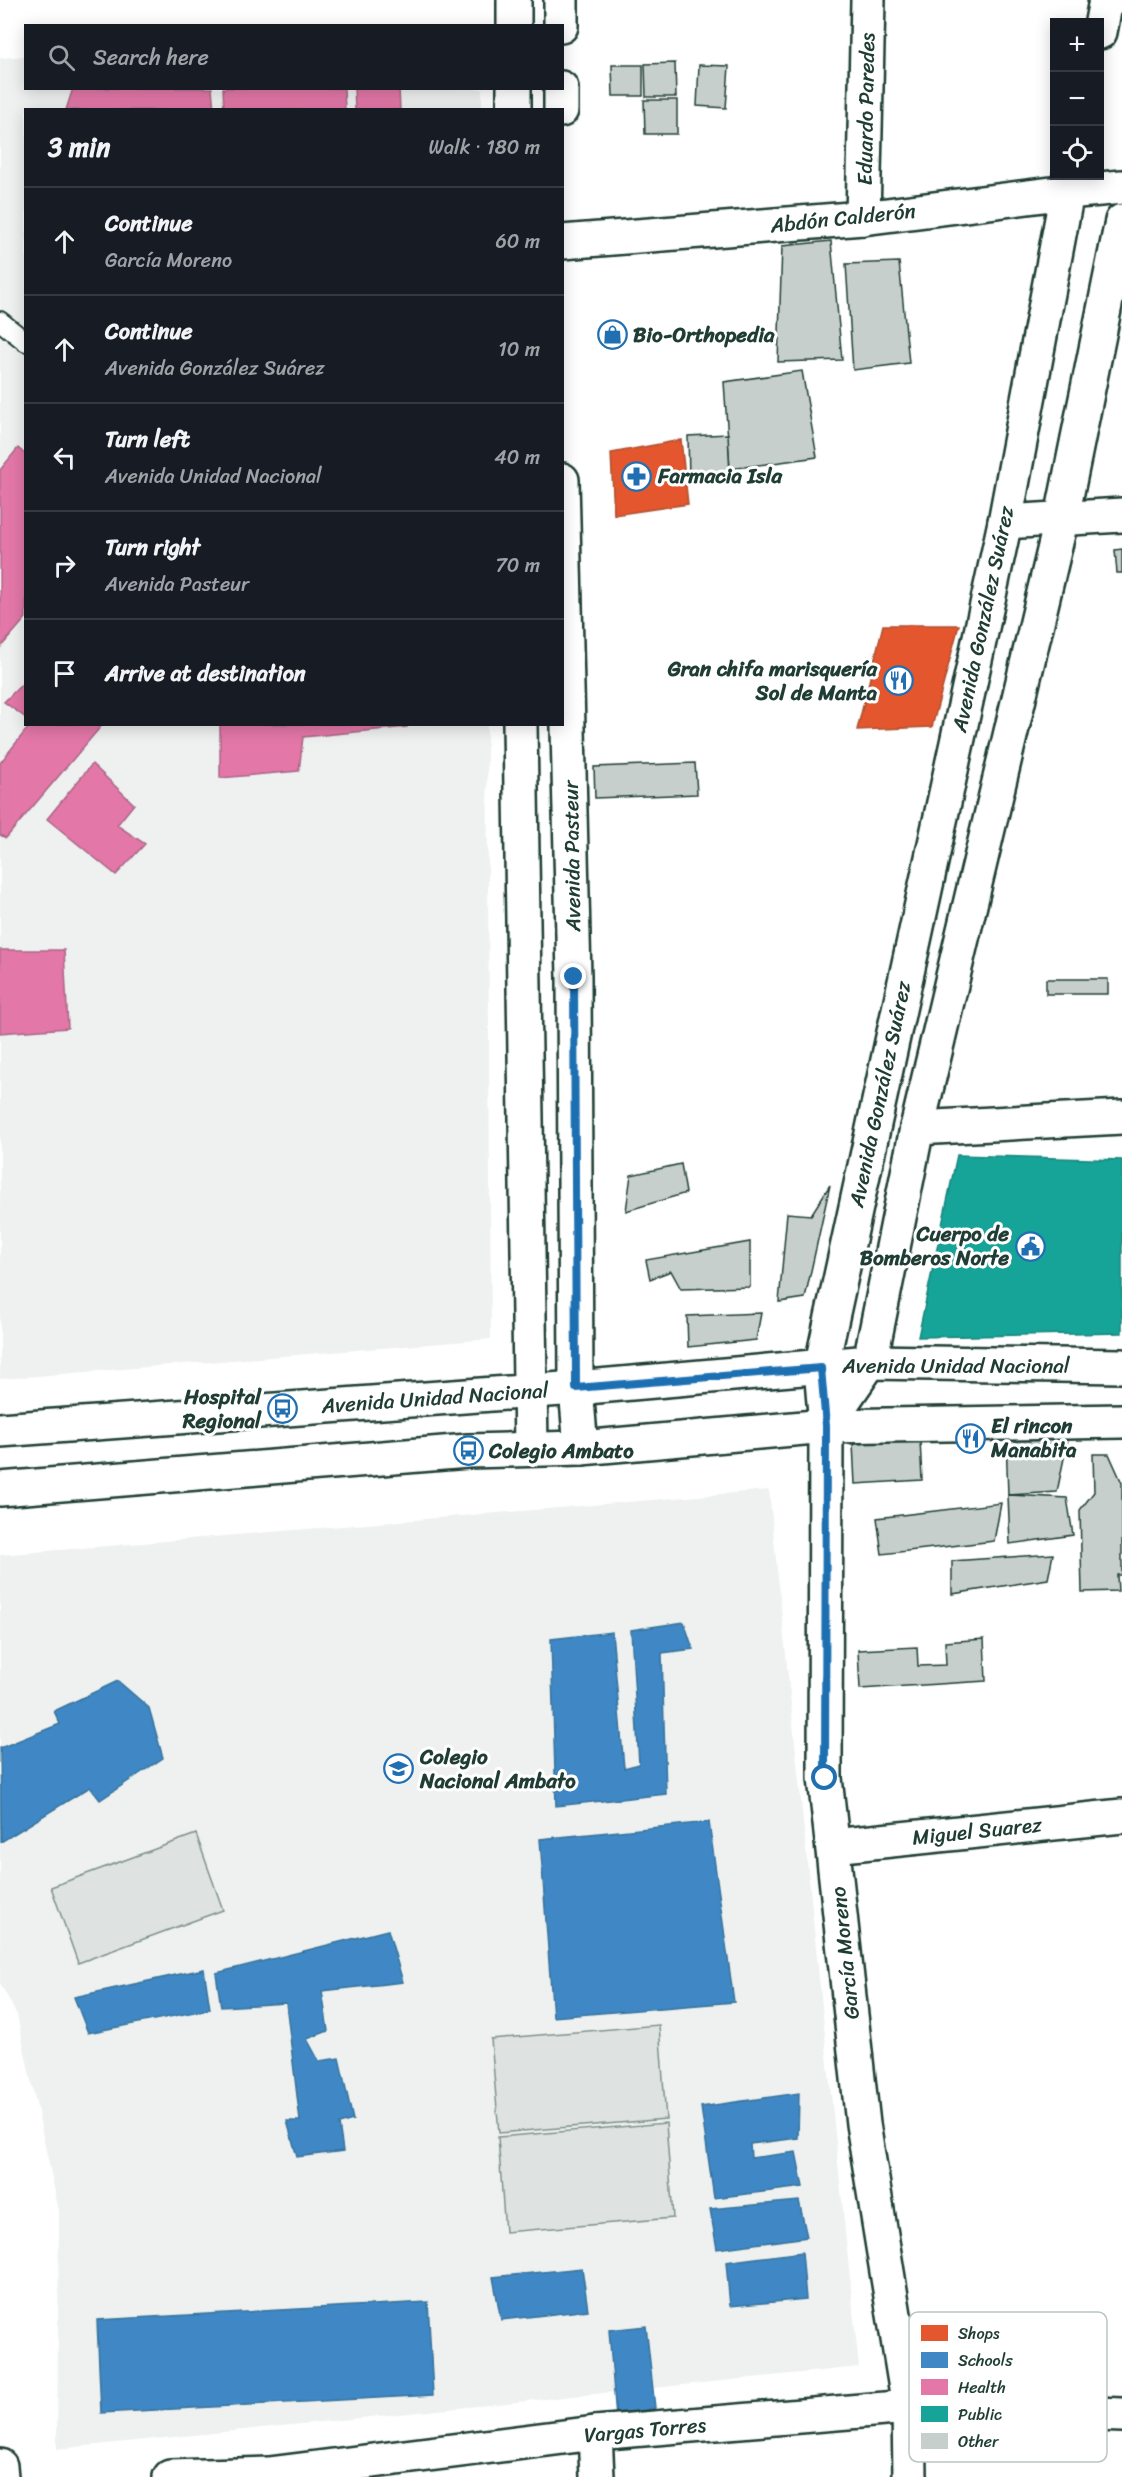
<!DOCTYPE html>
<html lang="en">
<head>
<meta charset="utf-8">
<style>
	body { margin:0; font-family:Sriracha,sans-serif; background:#242831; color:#f1f3f6 }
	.controls { position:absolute; right:18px; top:18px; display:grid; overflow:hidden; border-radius:0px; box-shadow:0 3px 15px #0003 }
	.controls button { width:54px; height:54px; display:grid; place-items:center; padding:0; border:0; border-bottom:2px solid #363941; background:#171b24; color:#f1f3f6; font:30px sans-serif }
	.stop { position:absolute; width:18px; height:18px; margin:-14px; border:4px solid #1f6fb2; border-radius:50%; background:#fff }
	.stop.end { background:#1f6fb2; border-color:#fff; box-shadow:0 2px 6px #0008 }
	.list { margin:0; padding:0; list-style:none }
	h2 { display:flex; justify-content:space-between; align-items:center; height:78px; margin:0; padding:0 24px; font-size:26px }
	h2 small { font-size:20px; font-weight:400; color:#9ea1a6 }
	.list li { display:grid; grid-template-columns:39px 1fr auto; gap:18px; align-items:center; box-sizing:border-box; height:108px; padding:0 24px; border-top:2px solid #363941 }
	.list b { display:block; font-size:22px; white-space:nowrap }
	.list p { margin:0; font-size:20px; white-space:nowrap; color:#9ea1a6 }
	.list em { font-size:20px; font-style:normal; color:#9ea1a6 }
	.icon { flex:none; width:33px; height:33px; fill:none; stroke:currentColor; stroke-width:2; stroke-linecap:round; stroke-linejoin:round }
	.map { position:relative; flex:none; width:1122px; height:2477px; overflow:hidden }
	.search { position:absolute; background:#171b24; box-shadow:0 3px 15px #0003; left:24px; top:24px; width:540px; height:66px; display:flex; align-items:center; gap:15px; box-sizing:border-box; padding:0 21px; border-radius:0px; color:#9ea1a6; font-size:22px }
	.panel { position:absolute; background:#171b24; box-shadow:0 3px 15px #0003; left:24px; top:108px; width:540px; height:618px; border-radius:0px }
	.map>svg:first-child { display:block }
	.built { fill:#eef1f0 }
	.green { fill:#dee3e2; stroke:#7e908b; stroke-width:1.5 }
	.shops { fill:#e4572e; stroke:#a94f30; stroke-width:1.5 }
	.schools { fill:#3f88c5; stroke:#35729a; stroke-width:1.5 }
	.health { fill:#e377a8; stroke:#a86685; stroke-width:1.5 }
	.public { fill:#17a398; stroke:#19847a; stroke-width:1.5 }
	.building { fill:#c7cfcc; stroke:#1f3d34; stroke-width:1.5 }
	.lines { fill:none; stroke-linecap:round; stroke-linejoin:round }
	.lane-casing { stroke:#1f3d34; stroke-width:22 }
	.street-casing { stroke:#1f3d34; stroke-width:38 }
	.secondary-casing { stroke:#1f3d34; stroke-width:38 }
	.lane { stroke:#fff; stroke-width:18 }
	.street { stroke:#fff; stroke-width:33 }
	.secondary { stroke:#fff; stroke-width:33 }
	.route { stroke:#1f6fb2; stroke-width:8 }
	.labels { text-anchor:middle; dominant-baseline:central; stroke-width:6; stroke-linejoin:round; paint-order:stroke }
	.street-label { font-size:21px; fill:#1f3d34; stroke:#fff }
	.poi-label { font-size:21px; font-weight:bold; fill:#1f3d34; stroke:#fff; text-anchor:start }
	.key { fill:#fff; stroke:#bcc5c2; stroke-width:1.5 }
	.key-label { font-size:16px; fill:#1f3d34 }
</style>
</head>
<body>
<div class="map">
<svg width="1122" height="2477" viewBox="0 0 1122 2477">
	<rect width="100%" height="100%" fill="#fff"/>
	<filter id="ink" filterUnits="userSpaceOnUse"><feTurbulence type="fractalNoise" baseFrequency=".0167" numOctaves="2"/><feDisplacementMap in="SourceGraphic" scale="12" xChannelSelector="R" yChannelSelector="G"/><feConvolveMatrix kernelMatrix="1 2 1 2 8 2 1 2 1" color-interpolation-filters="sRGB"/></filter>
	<g filter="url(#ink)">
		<g class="built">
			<polygon points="25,56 26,88 482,89 482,110 26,110 26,724 487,725 491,1339 0,1379 0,58"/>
			<polygon points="769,1490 859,2367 57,2449 59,2211 17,2015 0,1983 0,1555"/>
		</g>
		<g class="green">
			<polygon points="196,1834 223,1910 78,1963 51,1887"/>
			<polygon points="659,2025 666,2119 499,2133 491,2039"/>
			<polygon points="666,2123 673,2218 505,2232 498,2137"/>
		</g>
		<g class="shops">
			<polygon points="681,440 688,504 614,515 611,453"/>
			<polygon points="883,625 959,625 932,727 857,730"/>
		</g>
		<g class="schools">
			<polygon points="684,1622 693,1649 662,1653 666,1794 556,1806 551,1639 612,1632 624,1768 639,1764 631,1630"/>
			<polygon points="118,1681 149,1708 163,1758 100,1800 90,1787 1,1842 0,1748 60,1724 54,1711"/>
			<polygon points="709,1822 734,2002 553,2017 540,1839"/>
			<polygon points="388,1930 403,1982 322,1991 328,2031 307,2039 319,2061 339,2058 353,2120 339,2124 343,2151 297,2157 287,2121 300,2121 286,2003 221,2007 216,1973"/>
			<polygon points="204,1969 210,2009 88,2033 74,1997"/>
			<polygon points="799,2093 798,2138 750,2144 751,2158 796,2152 803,2187 714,2198 701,2107"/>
			<polygon points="799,2201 807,2237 717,2249 710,2209"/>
			<polygon points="802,2252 806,2299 730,2306 726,2262"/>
			<polygon points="582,2268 588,2310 501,2320 493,2277"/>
			<polygon points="428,2302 433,2395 101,2413 97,2320"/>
			<polygon points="646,2326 655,2408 616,2418 609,2330"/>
		</g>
		<g class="health">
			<polygon points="73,88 212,88 214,110 66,110"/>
			<polygon points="223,88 344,88 345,110 224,110"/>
			<polygon points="354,88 399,88 400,110 355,110"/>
			<polygon points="18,448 26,455 26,618 0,648 0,470"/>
			<polygon points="26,680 26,718 4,702"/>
			<polygon points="31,724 103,724 6,838 0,835 0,763"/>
			<polygon points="220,724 407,724 407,727 303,737 299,771 220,778"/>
			<polygon points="92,764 134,804 117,825 145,844 116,875 47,819"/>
			<polygon points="0,950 64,950 68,1028 0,1033"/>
		</g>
		<polygon class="public" points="957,1155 1122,1160 1122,1333 918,1337"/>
		<g class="building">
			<polygon points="675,63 676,97 646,97 645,64"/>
			<polygon points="612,65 643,65 643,96 613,96"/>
			<polygon points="699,65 729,66 726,108 697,106"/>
			<polygon points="644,100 677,100 677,134 645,134"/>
			<polygon points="831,241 842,360 778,362 782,246"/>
			<polygon points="899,262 909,363 853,370 846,264"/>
			<polygon points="802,371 817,457 730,469 724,382"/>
			<polygon points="728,434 730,475 689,476 688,436"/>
			<polygon points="1122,549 1122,573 1117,573 1115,550"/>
			<polygon points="695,763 697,794 595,798 594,767"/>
			<rect x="1046" y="979" width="62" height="15"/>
			<polygon points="681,1164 686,1193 626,1211 631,1175"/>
			<polygon points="830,1185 805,1298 779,1302 787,1213 811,1215"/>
			<polygon points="750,1242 750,1287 681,1289 671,1271 650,1279 646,1260"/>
			<polygon points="761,1313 756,1340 688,1347 687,1316"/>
			<polygon points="1069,1434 1057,1492 1008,1495 1006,1439"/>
			<polygon points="920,1440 922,1480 855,1484 853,1444"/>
			<polygon points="1093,1454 1109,1454 1122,1483 1122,1575 1117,1575 1118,1591 1082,1592 1080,1510 1094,1492"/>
			<polygon points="1008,1495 1067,1498 1073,1535 1010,1544"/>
			<polygon points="1001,1503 994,1541 882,1554 877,1518"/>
			<polygon points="1053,1554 1048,1579 952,1594 952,1561"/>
			<polygon points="984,1639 986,1681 860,1689 858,1650 917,1647 918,1666 946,1665 945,1642"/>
		</g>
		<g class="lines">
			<defs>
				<polyline id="lane" points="0,321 26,342"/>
				<g id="street">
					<polyline points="863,218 868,0"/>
					<polyline points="562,242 863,218 1067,192 1122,187"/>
					<polyline points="1005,522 1122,515"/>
					<polyline points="917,1128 1122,1117"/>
					<polyline points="826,1426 825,1778 863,2124 909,2407 910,2477"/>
					<polyline points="833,1846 1122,1816"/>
					<polyline points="595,2433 597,2477"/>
					<polyline points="170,2477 269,2474 595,2433 909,2407 1122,2415"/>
				</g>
				<g id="secondary">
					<polyline points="561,0 561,26"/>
					<polyline points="514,26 514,0"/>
					<polyline points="1100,32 1106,0"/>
					<polyline points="561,88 561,110"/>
					<polyline points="514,110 514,88"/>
					<polyline points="562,480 574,977 576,1388 581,1448"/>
					<polyline points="520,724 531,1448"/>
					<polyline points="826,1426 821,1368 1005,522 1070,176"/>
					<polyline points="826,1426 870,1362 917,1128 1062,517 1122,221"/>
					<polyline points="0,1430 576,1388 870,1362 1122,1366"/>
					<polyline points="0,1489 468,1451 581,1448 826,1426 1122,1421"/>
					<polyline points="0,2466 1,2477"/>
				</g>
			</defs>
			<use href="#lane" class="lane-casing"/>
			<use href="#street" class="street-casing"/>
			<use href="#secondary" class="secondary-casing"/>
			<use href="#lane" class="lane"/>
			<use href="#street" class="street"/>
			<use href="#secondary" class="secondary"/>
		</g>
	</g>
	<g class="lines" filter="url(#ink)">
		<polyline class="route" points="574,977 576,1388 821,1368 826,1426 825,1778"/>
	</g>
	<defs>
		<symbol id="shop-ring" viewBox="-11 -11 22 22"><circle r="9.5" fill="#fff" stroke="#1f6fb2" stroke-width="1.5"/><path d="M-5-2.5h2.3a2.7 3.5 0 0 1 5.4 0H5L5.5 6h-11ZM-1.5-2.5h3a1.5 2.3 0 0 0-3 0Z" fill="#1f6fb2"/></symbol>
		<symbol id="pharmacy-ring" viewBox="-11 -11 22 22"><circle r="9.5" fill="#fff" stroke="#1f6fb2" stroke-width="1.5"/><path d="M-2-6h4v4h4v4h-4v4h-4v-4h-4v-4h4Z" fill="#1f6fb2"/></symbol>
		<symbol id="restaurant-ring" viewBox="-11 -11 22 22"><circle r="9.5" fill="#fff" stroke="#1f6fb2" stroke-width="1.5"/><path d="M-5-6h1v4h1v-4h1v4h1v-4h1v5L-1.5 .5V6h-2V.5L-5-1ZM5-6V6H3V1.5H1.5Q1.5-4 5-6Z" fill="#1f6fb2"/></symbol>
		<symbol id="civic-ring" viewBox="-11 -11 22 22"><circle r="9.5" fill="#fff" stroke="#1f6fb2" stroke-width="1.5"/><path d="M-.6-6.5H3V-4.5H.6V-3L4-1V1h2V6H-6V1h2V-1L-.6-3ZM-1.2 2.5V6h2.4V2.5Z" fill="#1f6fb2"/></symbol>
		<symbol id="bus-ring" viewBox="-11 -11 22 22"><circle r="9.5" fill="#fff" stroke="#1f6fb2" stroke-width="1.5"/><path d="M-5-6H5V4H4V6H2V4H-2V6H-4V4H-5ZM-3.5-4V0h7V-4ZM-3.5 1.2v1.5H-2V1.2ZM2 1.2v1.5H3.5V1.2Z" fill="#1f6fb2"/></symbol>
		<symbol id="school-ring" viewBox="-11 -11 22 22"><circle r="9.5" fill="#fff" stroke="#1f6fb2" stroke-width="1.5"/><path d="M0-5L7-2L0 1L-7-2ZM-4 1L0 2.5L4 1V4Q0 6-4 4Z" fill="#1f6fb2"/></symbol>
	</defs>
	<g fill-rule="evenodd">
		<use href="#shop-ring" x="596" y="318" width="33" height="33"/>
		<use href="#pharmacy-ring" x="620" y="460" width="33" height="33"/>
		<use href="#restaurant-ring" x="882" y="664" width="33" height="33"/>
		<use href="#civic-ring" x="1014" y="1230" width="33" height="33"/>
		<use href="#bus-ring" x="266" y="1392" width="33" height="33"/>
		<use href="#restaurant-ring" x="954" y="1422" width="33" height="33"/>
		<use href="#bus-ring" x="452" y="1434" width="33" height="33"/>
		<use href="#school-ring" x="382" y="1752" width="33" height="33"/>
	</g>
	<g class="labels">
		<g class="street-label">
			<text transform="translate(866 109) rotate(-89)">Eduardo Paredes</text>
			<text transform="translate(843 218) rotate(-6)">Abdón Calderón</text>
			<text transform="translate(983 619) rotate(-78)">Avenida González Suárez</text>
			<text transform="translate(572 856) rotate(-91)">Avenida Pasteur</text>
			<text transform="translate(880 1094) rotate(-78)">Avenida González Suárez</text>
			<text x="956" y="1366">Avenida Unidad Nacional</text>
			<text transform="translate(435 1398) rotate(-4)">Avenida Unidad Nacional</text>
			<text transform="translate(977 1831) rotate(-6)">Miguel Suarez</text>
			<text transform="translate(845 1953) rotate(-96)">García Moreno</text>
			<text transform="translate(645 2430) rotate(-5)">Vargas Torres</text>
		</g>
		<g class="poi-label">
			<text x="633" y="335">Bio-Orthopedia</text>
			<text x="658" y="476">Farmacia Isla</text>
			<text x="877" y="669" text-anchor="end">Gran chifa marisquería<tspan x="877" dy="24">Sol de Manta</tspan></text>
			<text x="1009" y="1234" text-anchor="end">Cuerpo de<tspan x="1009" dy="24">Bomberos Norte</tspan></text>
			<text x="261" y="1397" text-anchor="end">Hospital<tspan x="261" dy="24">Regional</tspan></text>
			<text x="991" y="1426">El rincon<tspan x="991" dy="24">Manabita</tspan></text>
			<text x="489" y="1451">Colegio Ambato</text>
			<text x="420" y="1757">Colegio<tspan x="420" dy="24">Nacional Ambato</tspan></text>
		</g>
	</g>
	<rect x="909" y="2312" width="198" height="150" rx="9" class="key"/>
	<rect x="921" y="2325" width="27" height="16" fill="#e4572e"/>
	<rect x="921" y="2352" width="27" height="16" fill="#3f88c5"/>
	<rect x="921" y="2379" width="27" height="16" fill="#e377a8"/>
	<rect x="921" y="2406" width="27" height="16" fill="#17a398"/>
	<rect x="921" y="2433" width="27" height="16" fill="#c7cfcc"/>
	<g class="key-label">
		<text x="958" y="2339">Shops</text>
		<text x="958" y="2366">Schools</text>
		<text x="958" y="2393">Health</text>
		<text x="958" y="2420">Public</text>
		<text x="958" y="2447">Other</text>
	</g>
</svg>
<div class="controls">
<button>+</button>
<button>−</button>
<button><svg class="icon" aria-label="locate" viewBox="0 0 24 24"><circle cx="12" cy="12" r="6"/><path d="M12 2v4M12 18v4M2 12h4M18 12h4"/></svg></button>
</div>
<div class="stop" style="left:825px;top:1778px"></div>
<div class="stop end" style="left:574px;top:977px"></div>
<div class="search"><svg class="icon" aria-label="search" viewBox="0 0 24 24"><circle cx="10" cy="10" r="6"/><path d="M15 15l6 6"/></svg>Search here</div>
<section class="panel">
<h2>3 min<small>Walk · 180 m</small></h2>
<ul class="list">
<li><svg class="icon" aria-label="ahead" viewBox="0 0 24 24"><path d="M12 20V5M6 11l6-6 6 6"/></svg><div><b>Continue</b><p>García Moreno</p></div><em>60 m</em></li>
<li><svg class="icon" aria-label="ahead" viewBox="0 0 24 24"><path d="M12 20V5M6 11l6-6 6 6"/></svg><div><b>Continue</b><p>Avenida González Suárez</p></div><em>10 m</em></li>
<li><svg class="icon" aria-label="left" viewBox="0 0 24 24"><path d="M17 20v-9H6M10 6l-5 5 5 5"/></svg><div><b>Turn left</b><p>Avenida Unidad Nacional</p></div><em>40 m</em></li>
<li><svg class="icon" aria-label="right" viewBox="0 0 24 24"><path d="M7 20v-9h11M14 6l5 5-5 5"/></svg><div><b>Turn right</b><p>Avenida Pasteur</p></div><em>70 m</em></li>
<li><svg class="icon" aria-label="arrive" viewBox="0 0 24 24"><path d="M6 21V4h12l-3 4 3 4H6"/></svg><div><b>Arrive at destination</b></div></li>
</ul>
</section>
</div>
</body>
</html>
